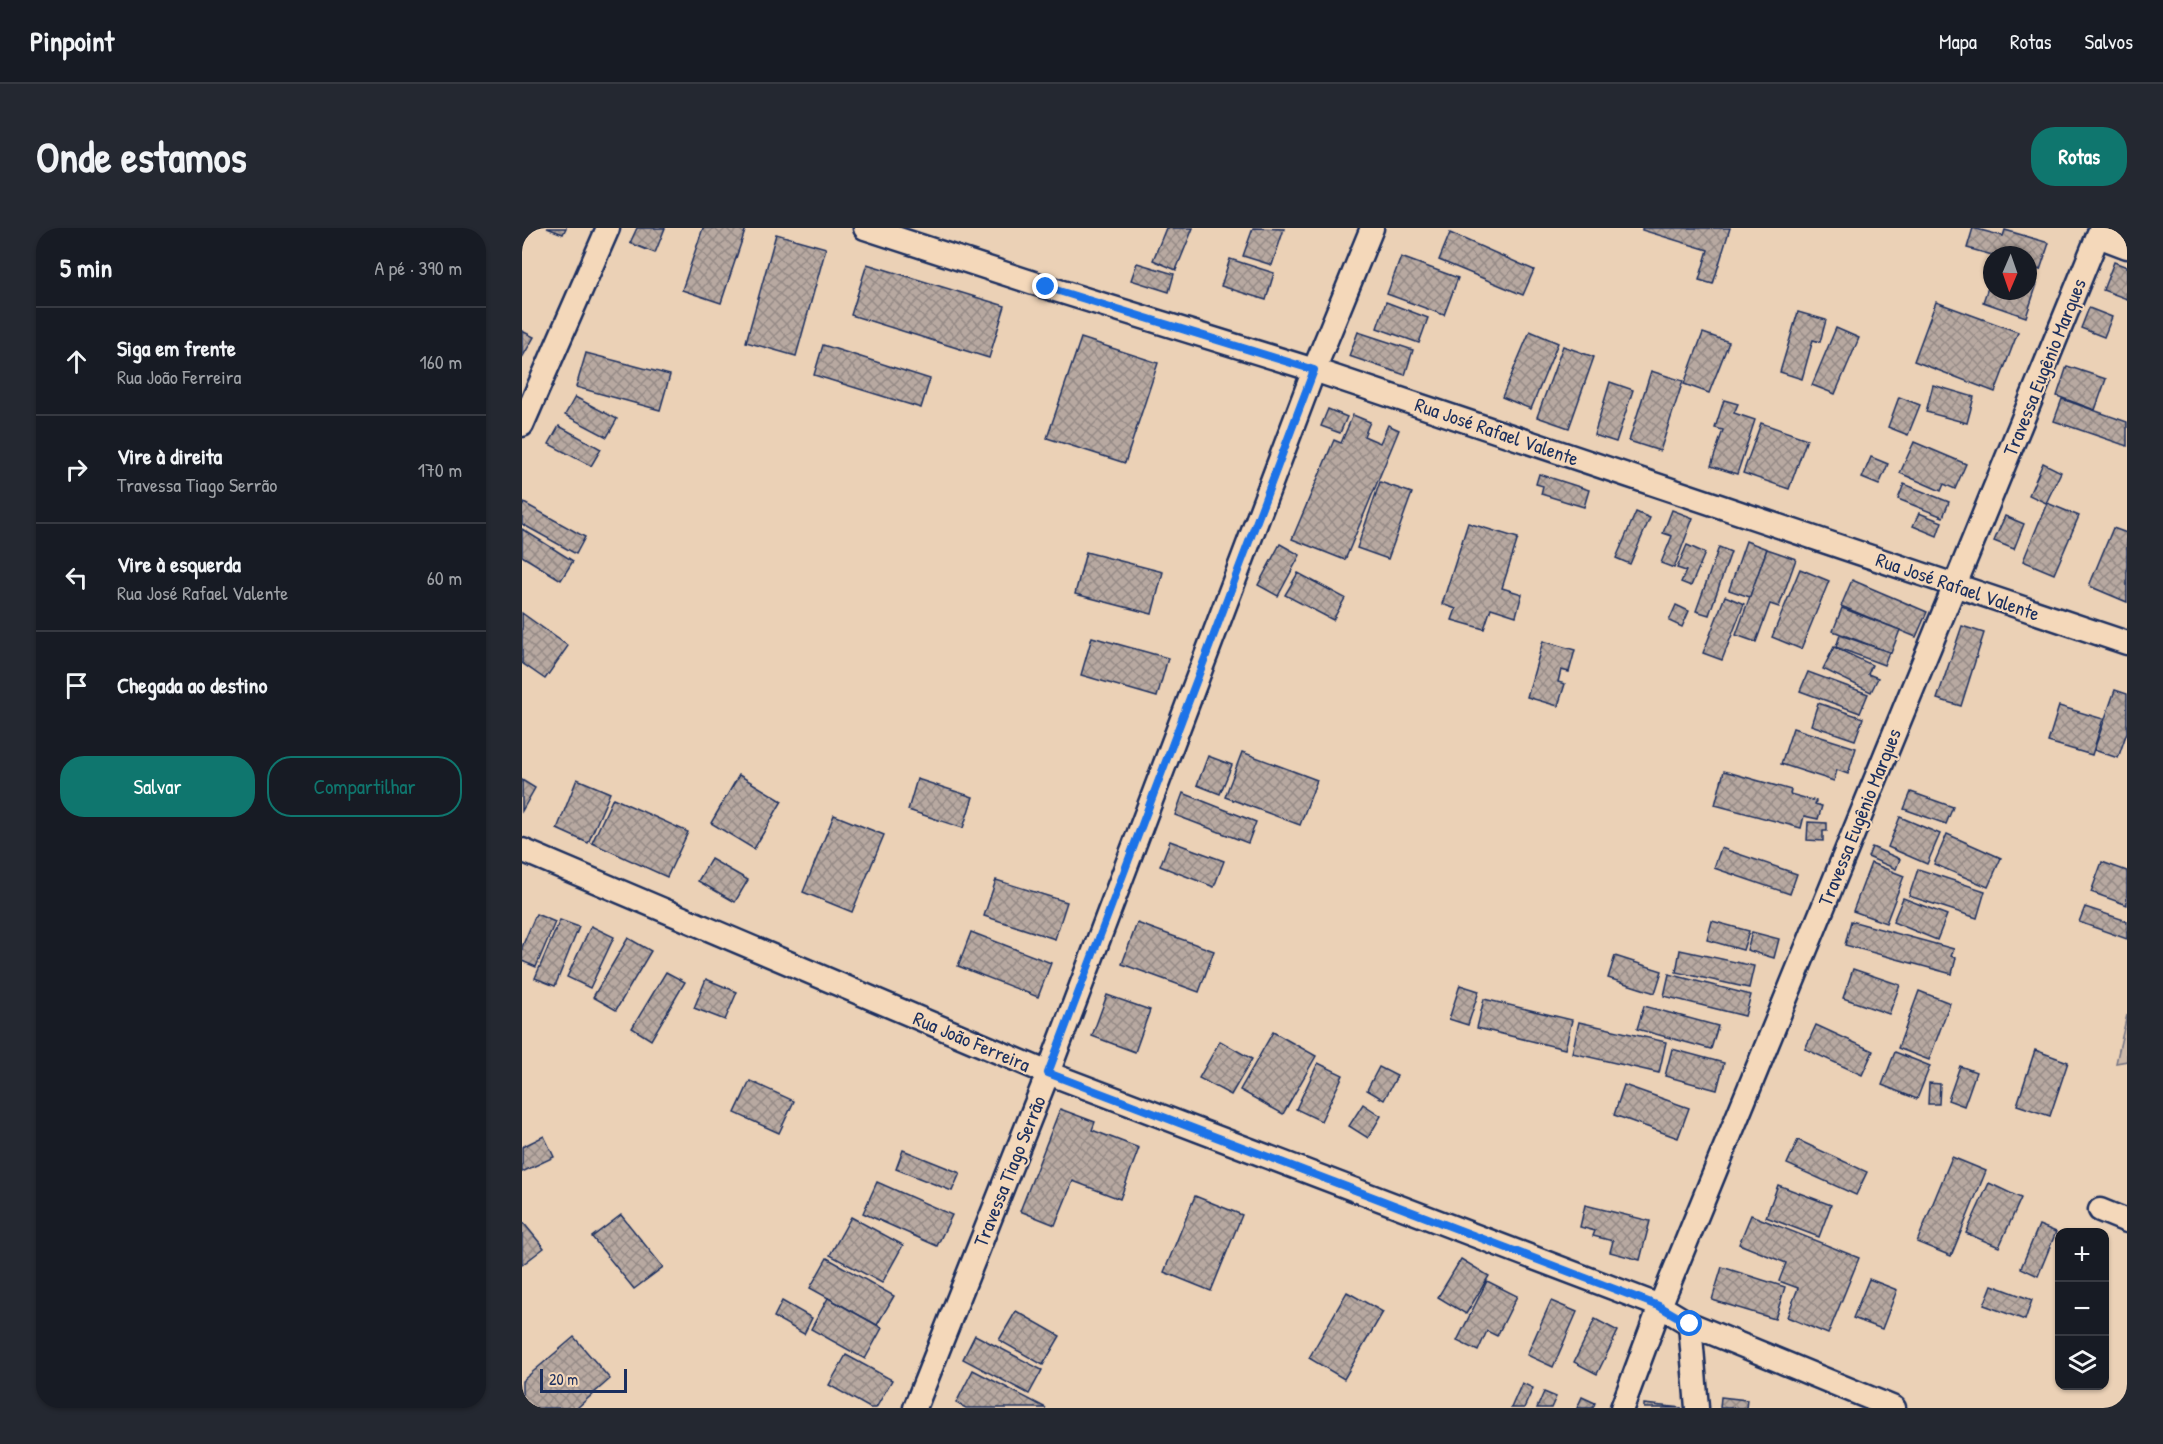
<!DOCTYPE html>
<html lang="pt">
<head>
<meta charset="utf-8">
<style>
	body { margin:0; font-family:"Patrick Hand",sans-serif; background:#242831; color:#f1f3f6 }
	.controls { position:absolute; right:18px; bottom:18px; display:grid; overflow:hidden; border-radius:12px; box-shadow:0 2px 4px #0004 }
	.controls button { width:54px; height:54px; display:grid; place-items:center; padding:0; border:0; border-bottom:2px solid #363941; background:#171b24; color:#f1f3f6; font:30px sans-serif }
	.compass { position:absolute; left:1461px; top:18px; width:54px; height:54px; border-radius:50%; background:#171b24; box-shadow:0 2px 4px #0004; rotate:182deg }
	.scale { position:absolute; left:18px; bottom:15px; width:87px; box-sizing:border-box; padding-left:6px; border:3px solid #1b2f5e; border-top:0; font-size:16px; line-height:21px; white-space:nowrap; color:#1b2f5e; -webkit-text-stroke:4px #f4d8ba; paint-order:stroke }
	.stop { position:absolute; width:18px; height:18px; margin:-14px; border:4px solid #1a73e8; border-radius:50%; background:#fff }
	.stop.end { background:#1a73e8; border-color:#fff; box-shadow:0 2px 6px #0008 }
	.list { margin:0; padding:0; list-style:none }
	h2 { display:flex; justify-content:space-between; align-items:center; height:78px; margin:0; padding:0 24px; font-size:26px }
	h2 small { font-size:20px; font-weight:400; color:#9ea1a6 }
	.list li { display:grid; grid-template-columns:39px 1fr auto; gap:18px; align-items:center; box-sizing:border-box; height:108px; padding:0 24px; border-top:2px solid #363941 }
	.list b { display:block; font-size:22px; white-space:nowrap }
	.list p { margin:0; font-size:20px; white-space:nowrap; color:#9ea1a6 }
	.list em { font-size:20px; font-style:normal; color:#9ea1a6 }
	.actions { display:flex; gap:12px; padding:18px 24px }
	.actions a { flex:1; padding:14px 0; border:2px solid #0f766e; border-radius:24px; text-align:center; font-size:21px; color:#0f766e }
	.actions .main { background:#0f766e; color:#fff }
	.icon { flex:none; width:33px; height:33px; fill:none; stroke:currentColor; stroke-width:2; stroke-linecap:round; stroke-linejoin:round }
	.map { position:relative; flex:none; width:1605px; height:1180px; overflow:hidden; border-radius:24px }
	header { display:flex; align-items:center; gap:36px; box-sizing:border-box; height:84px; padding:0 30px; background:#171b24; border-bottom:2px solid #363941 }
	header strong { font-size:28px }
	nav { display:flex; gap:33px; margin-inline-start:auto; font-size:21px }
	.intro { display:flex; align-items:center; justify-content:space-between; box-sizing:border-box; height:144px; padding:0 36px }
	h1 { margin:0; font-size:42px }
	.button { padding:15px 27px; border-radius:24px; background:#0f766e; color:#fff; font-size:21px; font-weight:700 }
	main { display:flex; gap:36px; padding:0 36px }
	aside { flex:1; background:#171b24; border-radius:24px; box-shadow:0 2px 4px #0004 }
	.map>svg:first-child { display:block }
	.forest { fill:url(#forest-firs); stroke:#747484; stroke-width:1.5 }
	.building { fill:url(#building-cross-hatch); stroke:#1b2f5e; stroke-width:1.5 }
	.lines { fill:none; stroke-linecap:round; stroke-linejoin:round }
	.street-casing { stroke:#1b2f5e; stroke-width:27 }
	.street { stroke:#f4d8ba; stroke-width:22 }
	.route { stroke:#1a73e8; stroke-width:8 }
	.labels { text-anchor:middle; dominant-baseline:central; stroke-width:4.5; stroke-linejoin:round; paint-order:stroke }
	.street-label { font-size:20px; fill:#1b2f5e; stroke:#f4d8ba }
</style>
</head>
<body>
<header>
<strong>Pinpoint</strong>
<nav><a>Mapa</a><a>Rotas</a><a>Salvos</a></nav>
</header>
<div class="intro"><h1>Onde estamos</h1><a class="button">Rotas</a></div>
<main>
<aside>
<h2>5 min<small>A pé · 390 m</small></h2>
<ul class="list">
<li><svg class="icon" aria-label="ahead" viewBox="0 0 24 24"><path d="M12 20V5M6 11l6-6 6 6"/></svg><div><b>Siga em frente</b><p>Rua João Ferreira</p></div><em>160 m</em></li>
<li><svg class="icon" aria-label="right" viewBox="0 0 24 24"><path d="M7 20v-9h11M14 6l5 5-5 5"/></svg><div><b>Vire à direita</b><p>Travessa Tiago Serrão</p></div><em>170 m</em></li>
<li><svg class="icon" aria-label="left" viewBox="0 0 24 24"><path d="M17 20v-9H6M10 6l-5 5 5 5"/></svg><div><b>Vire à esquerda</b><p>Rua José Rafael Valente</p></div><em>60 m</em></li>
<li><svg class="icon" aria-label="arrive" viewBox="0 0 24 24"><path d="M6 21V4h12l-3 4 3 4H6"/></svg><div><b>Chegada ao destino</b></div></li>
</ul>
<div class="actions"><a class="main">Salvar</a><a>Compartilhar</a></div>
</aside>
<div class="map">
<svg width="1605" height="1180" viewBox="0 0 1605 1180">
	<defs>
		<pattern id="forest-firs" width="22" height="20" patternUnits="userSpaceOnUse" patternTransform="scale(1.5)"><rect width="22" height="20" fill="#cdb9a9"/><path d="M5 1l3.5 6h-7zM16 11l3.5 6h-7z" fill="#af9f94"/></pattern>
		<pattern id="building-cross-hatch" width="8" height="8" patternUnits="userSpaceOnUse" patternTransform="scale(1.5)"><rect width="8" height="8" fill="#b8a9a1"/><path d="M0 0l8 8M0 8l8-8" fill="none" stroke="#958a86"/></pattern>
	</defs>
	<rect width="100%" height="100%" fill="#ebd1b6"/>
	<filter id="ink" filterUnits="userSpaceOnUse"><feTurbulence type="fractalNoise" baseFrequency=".0167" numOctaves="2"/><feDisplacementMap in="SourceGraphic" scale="12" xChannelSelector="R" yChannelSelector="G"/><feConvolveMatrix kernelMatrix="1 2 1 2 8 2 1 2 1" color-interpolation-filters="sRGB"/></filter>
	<g filter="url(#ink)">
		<polygon class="forest" points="1605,787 1605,833 1594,835"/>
		<g class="building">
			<polygon points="25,0 44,0 41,6"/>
			<polygon points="115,0 143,0 133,25 108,15"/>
			<polygon points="181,0 224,0 199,75 160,62"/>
			<polygon points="644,0 671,0 654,42 631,32"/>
			<polygon points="731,0 762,1 750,37 721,28"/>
			<polygon points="1120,0 1208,0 1191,56 1177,52 1186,22 1120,2"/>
			<polygon points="1451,0 1481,8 1483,2 1527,15 1518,42 1506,38 1506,27 1470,27 1445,20"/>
			<polygon points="928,5 1012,42 1001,67 917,32"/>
			<polygon points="254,6 304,20 274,128 224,114"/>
			<polygon points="879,29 936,50 922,87 865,66"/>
			<polygon points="708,31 752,45 744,72 699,58"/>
			<polygon points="1592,34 1605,39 1605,71 1581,62"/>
			<polygon points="615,35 652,46 647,64 609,52"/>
			<polygon points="345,36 483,78 467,130 329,87"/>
			<polygon points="1470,48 1470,63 1506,63 1506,53 1515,56 1504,89 1461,74"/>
			<polygon points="864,74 906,90 897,115 855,100"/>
			<polygon points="1414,74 1496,104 1473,164 1392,133"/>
			<polygon points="1567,80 1590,89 1582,109 1559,100"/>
			<polygon points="1276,84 1304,92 1298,114 1291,112 1280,151 1258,144"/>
			<polygon points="1314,100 1337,110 1313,166 1290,157"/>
			<polygon points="0,103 12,109 0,130"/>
			<polygon points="1008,103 1036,115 1009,181 980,169"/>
			<polygon points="836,104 891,122 883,147 827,128"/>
			<polygon points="1181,105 1207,114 1187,165 1162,156"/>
			<polygon points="559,110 636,135 603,235 525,210"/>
			<polygon points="301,117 408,151 399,180 292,147"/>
			<polygon points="1041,118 1072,129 1047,200 1015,189"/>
			<polygon points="64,125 148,147 138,182 54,159"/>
			<polygon points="1545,138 1584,151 1573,182 1535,168"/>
			<polygon points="1129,143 1161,153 1138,223 1107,213"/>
			<polygon points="1088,154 1111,162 1094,214 1072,207"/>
			<polygon points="1411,157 1452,169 1445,195 1404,184"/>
			<polygon points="53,169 95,191 85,209 43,187"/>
			<polygon points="1377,169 1398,177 1386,207 1366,199"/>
			<polygon points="1540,171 1605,194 1605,218 1532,193"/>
			<polygon points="1202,172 1216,176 1212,185 1233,192 1215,246 1189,238 1201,202 1193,200"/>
			<polygon points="806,181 825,189 818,205 799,198"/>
			<polygon points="831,187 848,194 842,208 858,215 866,197 877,202 823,332 770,311 812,212 819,215"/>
			<polygon points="1239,195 1285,211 1267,261 1221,245"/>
			<polygon points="37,198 79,221 69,238 27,216"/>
			<polygon points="1392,214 1444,236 1433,261 1422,256 1419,263 1378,245"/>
			<polygon points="1349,229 1366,236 1357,257 1340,250"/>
			<polygon points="1521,235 1539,244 1524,275 1507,267"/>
			<polygon points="1017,246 1067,262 1062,279 1019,266 1021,258 1014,256"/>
			<polygon points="858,254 890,265 866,331 835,320"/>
			<polygon points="1382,256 1427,274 1421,289 1376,271"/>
			<polygon points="2,275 63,309 54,326 0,296 0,279"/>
			<polygon points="1525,275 1557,288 1532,346 1501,333"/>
			<polygon points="1150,282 1171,290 1152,340 1139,335 1150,308 1141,305"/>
			<polygon points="1114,284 1128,290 1108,336 1094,330"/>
			<polygon points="1397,285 1420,294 1415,308 1391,298"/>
			<polygon points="1483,288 1502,296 1492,321 1472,313"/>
			<polygon points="946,295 996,310 980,360 1000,366 994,388 969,380 962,401 930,392 934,381 920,376"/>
			<polygon points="1591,300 1605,305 1605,374 1567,358"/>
			<polygon points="0,301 51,333 39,352 0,328"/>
			<polygon points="1224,313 1245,321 1228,369 1207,362"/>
			<polygon points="758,316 778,327 756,368 736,357"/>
			<polygon points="1165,317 1183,325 1169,358 1159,354 1164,343 1155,340"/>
			<polygon points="1197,319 1209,324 1187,387 1174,383"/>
			<polygon points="1245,321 1274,331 1257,379 1248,376 1234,414 1214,407"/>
			<polygon points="564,324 641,344 630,386 553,366"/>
			<polygon points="1278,341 1307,353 1279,421 1250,409"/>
			<polygon points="776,345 823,370 811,392 763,367"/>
			<polygon points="1330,352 1405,384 1394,409 1319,378"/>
			<polygon points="1203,368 1222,376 1200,432 1181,425"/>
			<polygon points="1154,377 1167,383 1160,399 1147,393"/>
			<polygon points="1320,380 1378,402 1369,425 1311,403"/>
			<polygon points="0,385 46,418 23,451 0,435"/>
			<polygon points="1440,398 1462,405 1439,478 1415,471"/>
			<polygon points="1318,407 1367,424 1362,437 1314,419"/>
			<polygon points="570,409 646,430 635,469 559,447"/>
			<polygon points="1021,413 1053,422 1047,444 1039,442 1036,454 1043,456 1036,478 1005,469"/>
			<polygon points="1312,419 1350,437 1346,446 1356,450 1349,464 1301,441"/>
			<polygon points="1286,444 1346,466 1338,485 1278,463"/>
			<polygon points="1593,462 1605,466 1605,504 1596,530 1572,522"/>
			<polygon points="1296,475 1341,490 1333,512 1289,497"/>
			<polygon points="1537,478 1581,491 1570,527 1526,514"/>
			<polygon points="1271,500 1334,520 1326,546 1315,542 1312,553 1259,536"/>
			<polygon points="720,524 795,552 778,597 703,569"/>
			<polygon points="686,528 710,537 698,566 675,557"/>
			<polygon points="1202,543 1269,562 1268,566 1294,573 1293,576 1300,578 1296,591 1282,588 1279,600 1193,577"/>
			<polygon points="217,547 260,573 232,621 189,595"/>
			<polygon points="55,551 88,565 66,615 35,601"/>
			<polygon points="395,551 451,569 441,600 386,582"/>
			<polygon points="0,552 13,560 0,583"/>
			<polygon points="1389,564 1431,579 1424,596 1382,581"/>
			<polygon points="661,565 734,594 726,615 653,587"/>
			<polygon points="91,570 166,604 145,649 70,615"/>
			<polygon points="312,587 362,607 330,684 281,664"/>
			<polygon points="1378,589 1418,606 1405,636 1366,619"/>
			<polygon points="1286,594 1305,595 1305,603 1301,603 1301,613 1285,612"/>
			<polygon points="1425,606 1479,630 1466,659 1412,636"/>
			<polygon points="648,613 702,633 692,659 638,638"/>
			<polygon points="1350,619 1378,631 1374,641 1346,629"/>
			<polygon points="1199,620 1275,646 1268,666 1192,640"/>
			<polygon points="189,631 226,652 213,674 176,653"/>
			<polygon points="1580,634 1605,643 1605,677 1569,664"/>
			<polygon points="1349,635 1382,648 1364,695 1331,683"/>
			<polygon points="1396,641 1463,663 1455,690 1387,668"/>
			<polygon points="474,652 545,674 533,711 462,688"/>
			<polygon points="1381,670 1425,687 1415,712 1371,694"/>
			<polygon points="1563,679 1605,693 1605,711 1557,694"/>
			<polygon points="14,686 33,694 14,739 0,733 0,719"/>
			<polygon points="38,692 57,699 33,758 13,750"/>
			<polygon points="1190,693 1227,703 1221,722 1185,712"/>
			<polygon points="1329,693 1432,721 1429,728 1434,730 1430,746 1323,717"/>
			<polygon points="615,695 692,723 677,764 600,736"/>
			<polygon points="69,698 92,709 68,760 45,749"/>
			<polygon points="449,704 529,735 516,769 436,738"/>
			<polygon points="1230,704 1257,711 1252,730 1225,722"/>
			<polygon points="106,710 129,723 94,782 71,769"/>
			<polygon points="1158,722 1232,738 1227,760 1154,744"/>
			<polygon points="1093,728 1140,743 1133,765 1086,750"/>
			<polygon points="1331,741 1378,757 1367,786 1321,770"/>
			<polygon points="144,744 163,754 129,812 110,800"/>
			<polygon points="1147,746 1229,767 1223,788 1142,768"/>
			<polygon points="184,751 215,764 203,792 172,780"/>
			<polygon points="938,757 957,763 946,797 927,791"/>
			<polygon points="1397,763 1428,775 1407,832 1376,820"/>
			<polygon points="585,767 628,782 613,824 570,808"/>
			<polygon points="962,771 1050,792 1043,821 955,800"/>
			<polygon points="1122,778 1196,798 1189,821 1115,801"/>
			<polygon points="1057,794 1144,814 1137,845 1050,825"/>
			<polygon points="1294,797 1351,823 1340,847 1283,821"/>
			<polygon points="751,804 794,828 761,886 718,862"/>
			<polygon points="698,813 730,831 709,867 677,850"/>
			<polygon points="1150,821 1202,835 1195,862 1143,848"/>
			<polygon points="1513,822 1546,834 1528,888 1495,877"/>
			<polygon points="1373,824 1408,838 1395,871 1360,857"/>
			<polygon points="796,835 821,847 799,893 774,881"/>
			<polygon points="1438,838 1454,844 1442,878 1426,872"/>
			<polygon points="857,839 875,848 862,872 845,862"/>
			<polygon points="228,853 272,873 257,905 213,885"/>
			<polygon points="1407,855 1418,856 1417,876 1406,876"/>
			<polygon points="1102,857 1167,880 1156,910 1092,887"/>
			<polygon points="841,876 859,888 846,910 827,898"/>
			<polygon points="538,881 573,894 570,902 617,920 598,971 551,953 533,997 498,983"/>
			<polygon points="22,908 32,929 0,944 0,919"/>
			<polygon points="1276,912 1345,944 1334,967 1265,936"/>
			<polygon points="381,922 438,945 430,963 374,941"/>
			<polygon points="1430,929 1464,943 1429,1028 1395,1014"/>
			<polygon points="355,954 430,987 415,1018 341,985"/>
			<polygon points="1467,955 1499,970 1477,1019 1444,1005"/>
			<polygon points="1256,957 1309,977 1297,1009 1244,989"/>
			<polygon points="673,968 720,987 689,1063 642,1044"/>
			<polygon points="1063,977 1128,993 1118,1032 1088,1024 1091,1013 1071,1008 1073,1003 1058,999"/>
			<polygon points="99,987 141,1039 112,1061 70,1009"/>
			<polygon points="1229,987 1337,1030 1306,1106 1265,1089 1276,1060 1257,1053 1264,1035 1217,1016"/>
			<polygon points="329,989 381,1017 360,1055 308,1027"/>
			<polygon points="0,993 22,1020 0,1037"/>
			<polygon points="1517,997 1534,1004 1516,1048 1499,1040"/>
			<polygon points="305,1030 372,1068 355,1097 288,1060"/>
			<polygon points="939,1031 967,1048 944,1086 916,1069"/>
			<polygon points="1200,1039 1263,1059 1253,1091 1190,1072"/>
			<polygon points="1347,1051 1375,1062 1360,1101 1331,1090"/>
			<polygon points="965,1053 995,1068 975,1108 965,1103 956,1123 935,1113"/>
			<polygon points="1470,1057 1510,1072 1503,1092 1462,1077"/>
			<polygon points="825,1064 861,1084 822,1151 787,1130"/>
			<polygon points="306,1070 360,1100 343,1131 289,1101"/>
			<polygon points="260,1073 290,1090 282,1106 252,1089"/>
			<polygon points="1029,1073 1055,1084 1031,1139 1005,1127"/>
			<polygon points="494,1083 538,1108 521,1137 477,1112"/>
			<polygon points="1073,1091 1096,1103 1075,1146 1052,1134"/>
			<polygon points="453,1107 520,1142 507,1166 441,1131"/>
			<polygon points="52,1109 88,1151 55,1180 0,1180 0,1153"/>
			<polygon points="324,1127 370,1152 354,1180 348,1180 307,1157"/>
			<polygon points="451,1142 524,1180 444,1180 434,1175"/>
			<polygon points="1000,1155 1011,1160 1002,1180 989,1180"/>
			<polygon points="1022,1164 1034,1169 1029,1180 1015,1180"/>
			<polygon points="1060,1169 1073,1175 1071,1180 1055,1180"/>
			<polygon points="1199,1169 1225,1172 1224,1180 1198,1180"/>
			<polygon points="1122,1176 1160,1180 1122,1180"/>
		</g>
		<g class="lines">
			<defs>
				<g id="street">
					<polyline points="343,0 524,59 792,142 1605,415"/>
					<polyline points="1576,8 1605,19"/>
					<polyline points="0,197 86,0"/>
					<polyline points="0,622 526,845 1138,1078 1168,1096 1372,1180"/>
					<polyline points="1578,982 1605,993"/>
					<polyline points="1168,1096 1175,1180"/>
					<polyline points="393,1180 526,845 792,142 850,0"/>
					<polyline points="1100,1180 1138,1078 1579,0"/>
				</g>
			</defs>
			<use href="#street" class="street-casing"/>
			<use href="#street" class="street"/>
		</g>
	</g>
	<g class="lines" filter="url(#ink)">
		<polyline class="route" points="524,59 792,142 526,845 1137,1078 1168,1096"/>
	</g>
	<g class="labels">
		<g class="street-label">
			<text transform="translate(1522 139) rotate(-68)">Travessa Eugênio Marques</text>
			<text transform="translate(975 203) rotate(19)">Rua José Rafael Valente</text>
			<text transform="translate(1436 358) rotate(19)">Rua José Rafael Valente</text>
			<text transform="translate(1337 589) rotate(-68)">Travessa Eugênio Marques</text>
			<text transform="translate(450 813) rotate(23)">Rua João Ferreira</text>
			<text transform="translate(487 943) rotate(-68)">Travessa Tiago Serrão</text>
		</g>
	</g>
</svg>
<div class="controls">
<button>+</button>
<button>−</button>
<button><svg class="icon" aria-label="layers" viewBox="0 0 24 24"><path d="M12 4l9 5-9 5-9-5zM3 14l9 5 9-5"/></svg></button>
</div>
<svg class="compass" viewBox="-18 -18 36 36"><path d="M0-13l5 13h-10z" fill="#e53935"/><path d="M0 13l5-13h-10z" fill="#9ea1a6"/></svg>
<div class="scale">20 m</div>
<div class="stop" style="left:1168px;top:1096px"></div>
<div class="stop end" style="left:524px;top:59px"></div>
</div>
</main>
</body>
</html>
